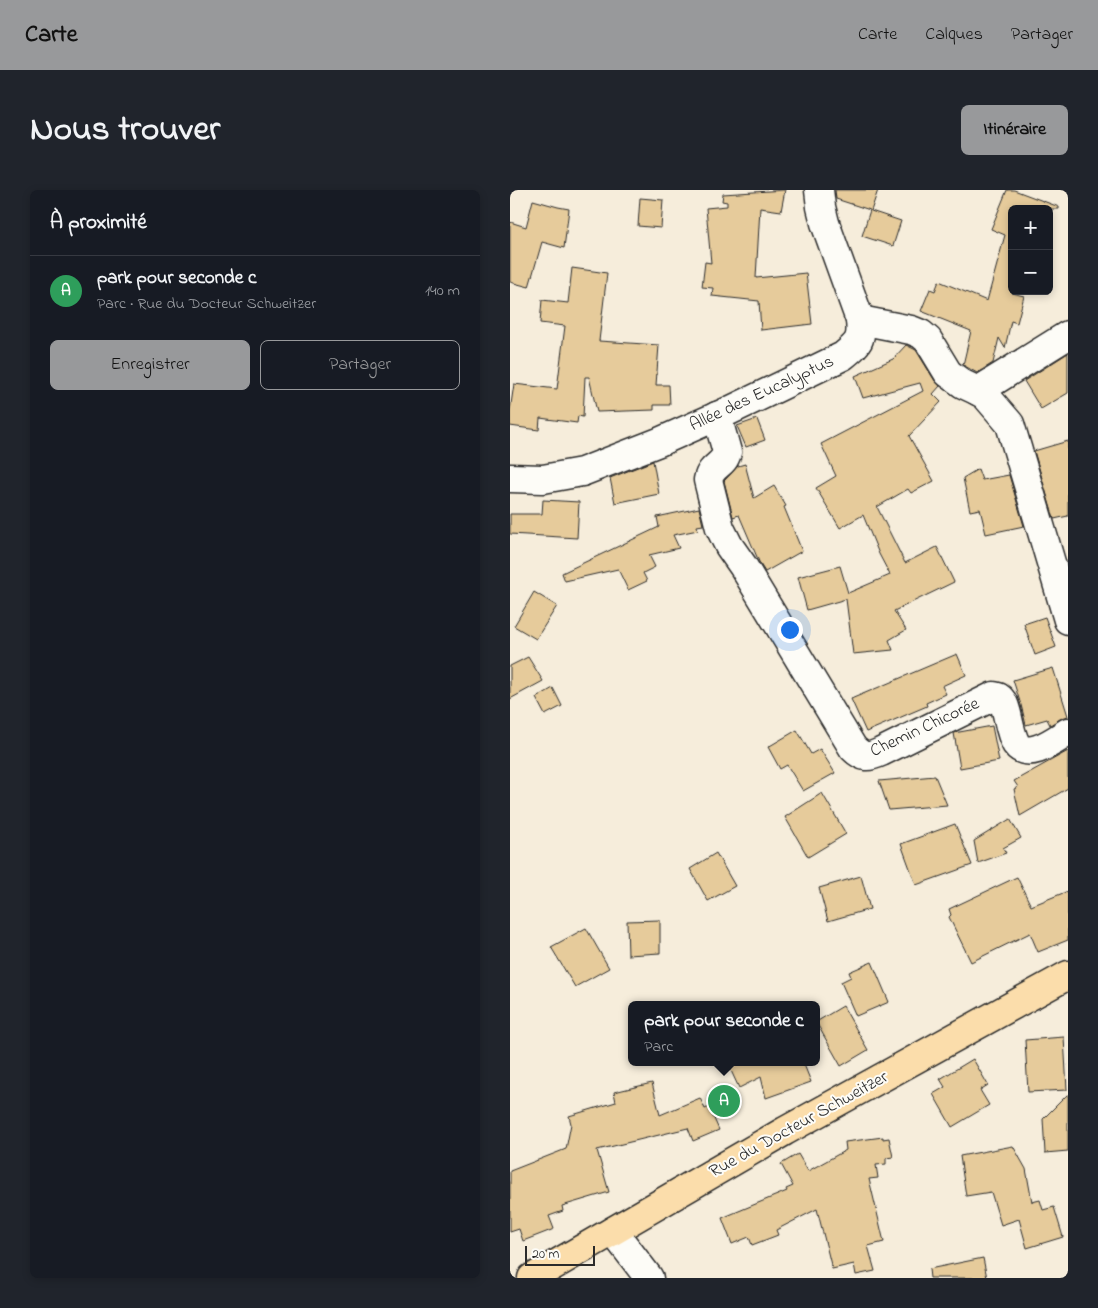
<!DOCTYPE html>
<html lang="fr">
<head>
<meta charset="utf-8">
<style>
	body { margin:0; font-family:"Indie Flower",sans-serif; background:#20242c; color:#f1f3f6 }
	.controls { position:absolute; right:15px; top:15px; display:grid; overflow:hidden; border-radius:8px; box-shadow:0 2px 8px #0003 }
	.controls button { width:45px; height:45px; display:grid; place-items:center; padding:0; border:0; border-bottom:1px solid #363941; background:#171b24; color:#f1f3f6; font:25px sans-serif }
	.scale { position:absolute; left:15px; bottom:12px; width:70px; box-sizing:border-box; padding-left:5px; border:2px solid #2b2b2b; border-top:0; font-size:14px; line-height:18px; white-space:nowrap; color:#2b2b2b; -webkit-text-stroke:4px #fdfcf7; paint-order:stroke }
	.you { position:absolute; left:279px; top:439px; width:18px; height:18px; margin:-12px; border:4px solid #fff; border-radius:50%; background:#1a73e8; box-shadow:0 0 0 8px #1a73e833 }
	.badge { display:grid; place-items:center; width:32px; height:32px; border-radius:50%; background:#98999b; color:#fff; font-size:16px; font-weight:700 }
	.pin { position:absolute; translate:-50% -50%; border:2px solid #fff; box-shadow:0 1px 5px #0006 }
	.popup { position:absolute; left:118px; top:811px; width:192px; height:65px; box-sizing:border-box; display:grid; place-content:center; border-radius:8px; background:#171b24; filter:drop-shadow(0 1px 4px #0005); font-size:16px; white-space:nowrap; color:#9ea1a6 }
	.popup b { font-size:19px; color:#f1f3f6 }
	.popup::after { content:''; position:absolute; left:50%; top:100%; margin-left:-10px; border:10px solid transparent; border-top-color:#171b24 }
	.list { margin:0; padding:0; list-style:none }
	h2 { display:flex; justify-content:space-between; align-items:center; height:65px; margin:0; padding:0 20px; font-size:21px }
	h2 small { font-size:16px; font-weight:400; color:#9ea1a6 }
	.list li { display:grid; grid-template-columns:32px 1fr auto; gap:15px; align-items:center; box-sizing:border-box; height:70px; padding:0 20px; border-top:1px solid #363941 }
	.list b { display:block; font-size:19px; white-space:nowrap }
	.list p { margin:0; font-size:16px; white-space:nowrap; color:#9ea1a6 }
	.list em { font-size:16px; font-style:normal; color:#9ea1a6 }
	.actions { display:flex; gap:10px; padding:15px 20px }
	.actions a { flex:1; padding:11px 0; border:1px solid #98999b; border-radius:8px; text-align:center; font-size:18px; color:#98999b }
	.actions .main { background:#98999b; color:#111 }
	.map { position:relative; flex:none; width:558px; height:1088px; overflow:hidden; border-radius:8px }
	header { display:flex; align-items:center; gap:30px; box-sizing:border-box; height:70px; padding:0 25px; background:#98999b; color:#111 }
	header strong { font-size:24px }
	nav { display:flex; gap:28px; margin-inline-start:auto; font-size:18px }
	.intro { display:flex; align-items:center; justify-content:space-between; box-sizing:border-box; height:120px; padding:0 30px }
	h1 { margin:0; font-size:35px }
	.button { padding:12px 22px; border-radius:8px; background:#98999b; color:#111; font-size:18px; font-weight:700 }
	main { display:flex; gap:30px; padding:0 30px }
	aside { flex:1; background:#171b24; border-radius:8px; box-shadow:0 2px 8px #0003 }
	.map>svg:first-child { display:block }
	.building { fill:#e6cb9b; stroke:#2b2b2b }
	.lines { fill:none; stroke-linecap:round; stroke-linejoin:round }
	.minor-casing { stroke:#2b2b2b; stroke-width:31 }
	.major-casing { stroke:#2b2b2b; stroke-width:31 }
	.minor { stroke:#fdfcf7; stroke-width:28 }
	.major { stroke:#fbddab; stroke-width:28 }
	.labels { text-anchor:middle; dominant-baseline:central; stroke-width:4; stroke-linejoin:round; paint-order:stroke }
	.street-label { font-size:18px; fill:#2b2b2b; stroke:#fdfcf7 }
</style>
</head>
<body>
<header>
<strong>Carte</strong>
<nav><a>Carte</a><a>Calques</a><a>Partager</a></nav>
</header>
<div class="intro"><h1>Nous trouver</h1><a class="button">Itinéraire</a></div>
<main>
<aside>
<h2>À proximité<small></small></h2>
<ul class="list">
<li><span class="badge" style="background:#2e9e5b">A</span><div><b>park pour seconde c</b><p>Parc · Rue du Docteur Schweitzer</p></div><em>140 m</em></li>
</ul>
<div class="actions"><a class="main">Enregistrer</a><a>Partager</a></div>
</aside>
<div class="map">
<svg width="558" height="1088" viewBox="0 0 558 1088">
	<rect width="100%" height="100%" fill="#f6eddb"/>
	<filter id="ink" filterUnits="userSpaceOnUse"><feTurbulence type="fractalNoise" baseFrequency=".02" numOctaves="2"/><feDisplacementMap in="SourceGraphic" scale="10" xChannelSelector="R" yChannelSelector="G"/><feConvolveMatrix kernelMatrix="1 2 1 2 8 2 1 2 1" color-interpolation-filters="sRGB"/></filter>
	<g filter="url(#ink)">
		<g class="building">
			<polygon points="275,0 271,21 250,18 246,88 296,83 302,134 251,140 249,111 202,106 203,98 192,97 195,72 201,73 196,18 217,16 217,12 212,11 213,4"/>
			<polygon points="325,0 368,0 361,21 391,31 383,56 352,46 360,20 326,9"/>
			<polygon points="497,0 504,0 549,17 549,19 502,19 502,103 514,106 507,133 501,131 495,158 489,148 483,173 467,183 453,175 461,141 411,121 420,99 425,101 429,91 477,111 495,45 481,39"/>
			<polygon points="130,8 153,10 151,38 128,36"/>
			<polygon points="23,10 48,17 59,19 54,58 32,52 19,97 0,92 0,32 16,37"/>
			<polygon points="62,78 97,83 89,151 149,155 146,195 159,195 160,215 144,215 144,220 87,222 79,187 75,187 73,227 68,226 67,233 30,228 29,240 0,236 0,221 4,194 47,199 55,136 30,133 32,110 58,113"/>
			<polygon points="396,155 406,160 425,191 430,196 423,204 431,212 399,246 424,291 401,303 398,299 367,317 395,373 427,357 444,392 384,421 396,440 379,450 383,460 343,464 336,409 297,420 288,387 330,376 338,403 380,385 369,364 353,325 330,338 306,298 326,286 311,254 413,201 410,193 353,208 345,186 383,169"/>
			<polygon points="558,163 558,203 531,219 514,191"/>
			<polygon points="247,229 255,250 236,257 227,236"/>
			<polygon points="558,251 558,326 544,329 524,261"/>
			<polygon points="143,271 149,304 105,313 100,288"/>
			<polygon points="235,274 244,308 264,296 276,316 274,317 292,361 255,382 250,374 229,325 223,327 214,291 228,276"/>
			<polygon points="468,279 472,290 499,285 514,336 476,344 470,319 460,321 453,288"/>
			<polygon points="33,310 69,312 67,348 0,344 0,324 32,324"/>
			<polygon points="189,318 193,335 187,336 188,340 163,345 169,358 139,365 145,377 133,383 137,391 118,400 108,379 55,391 52,383 149,337 147,327"/>
			<polygon points="24,402 47,416 26,449 4,436"/>
			<polygon points="535,427 546,457 525,465 514,434"/>
			<polygon points="447,464 456,485 432,496 436,504 416,513 417,516 356,542 341,509"/>
			<polygon points="18,467 33,491 0,509 0,476"/>
			<polygon points="543,478 558,526 550,529 540,535 537,529 516,535 511,515 503,490"/>
			<polygon points="43,498 52,516 35,525 26,508"/>
			<polygon points="482,536 489,571 450,578 444,543"/>
			<polygon points="287,540 301,564 310,559 325,583 293,601 277,575 270,579 258,557"/>
			<polygon points="558,561 558,598 510,626 504,599 508,597 504,591"/>
			<polygon points="425,586 437,615 379,620 369,591"/>
			<polygon points="312,603 336,644 298,667 275,627"/>
			<polygon points="500,629 511,648 493,658 496,663 468,673 464,651"/>
			<polygon points="445,634 462,675 406,695 391,654"/>
			<polygon points="206,663 225,696 198,711 180,679"/>
			<polygon points="351,686 360,719 318,731 309,698"/>
			<polygon points="507,687 521,716 558,701 558,750 528,762 520,743 461,772 439,727 441,725 439,719"/>
			<polygon points="150,730 150,763 118,765 117,731"/>
			<polygon points="76,738 99,778 65,797 41,757"/>
			<polygon points="362,772 379,812 346,826 331,792 341,787 339,782"/>
			<polygon points="333,816 358,860 331,876 306,832"/>
			<polygon points="554,847 557,900 518,902 515,850"/>
			<polygon points="463,869 478,895 470,900 479,915 442,937 423,904 435,897 430,889"/>
			<polygon points="217,872 293,872 301,892 256,908 251,887 229,898"/>
			<polygon points="142,893 150,925 190,908 195,919 199,917 209,940 183,951 178,938 87,960 99,1002 52,1016 53,1021 39,1026 44,1039 13,1051 9,1039 0,1042 0,981 56,959 61,934 59,926 106,912 104,902"/>
			<polygon points="558,904 558,961 535,963 533,929"/>
			<polygon points="373,947 373,949 379,948 383,967 376,968 376,974 366,975 368,988 359,989 374,1052 358,1056 365,1081 346,1085 344,1074 322,1079 307,1019 266,1040 268,1045 242,1055 239,1047 222,1054 212,1028 277,1001 276,999 283,996 271,974 288,964 298,981 336,960 335,952"/>
			<polygon points="503,956 516,979 522,1012 530,1010 533,1020 544,1017 553,1047 517,1058 509,1029 491,1035 481,1002 456,1006 450,966"/>
			<polygon points="473,1068 477,1088 420,1088 419,1079"/>
		</g>
		<g class="lines">
			<defs>
				<g id="minor">
					<polyline points="350,130 401,140 411,144 418,150 438,183 453,194 468,201 475,205 500,234 558,430"/>
					<polyline points="468,201 558,145"/>
					<path d="M 207,226 L 217,262 C 214,276 201,275 198,290 L 210,338 L 219,356 L 233,376 L 343,558 C 353,568 358,568 371,562 L 484,506 L 488,507 C 494,511 495,517 497,524 C 499,533 501,545 506,554 C 518,571 545,550 558,542"/>
					<path d="M 0,288 L 33,289 L 72,282 L 149,252 L 221,220 L 333,166 C 349,153 352,150 350,130 L 315,33 L 311,17 L 309,0"/>
					<polyline points="103,1041 139,1088"/>
				</g>
				<polyline id="major" points="22,1088 275,941 558,785"/>
			</defs>
			<use href="#minor" class="minor-casing"/>
			<use href="#major" class="major-casing"/>
			<use href="#minor" class="minor"/>
			<use href="#major" class="major"/>
		</g>
	</g>
	<g class="labels">
		<g class="street-label">
			<text transform="translate(252 204) rotate(-25)">Allée des Eucalyptus</text>
			<text transform="translate(415 538) rotate(-25)">Chemin Chicorée</text>
			<text transform="translate(289 935) rotate(-29)">Rue du Docteur Schweitzer</text>
		</g>
	</g>
</svg>
<div class="controls">
<button>+</button>
<button>−</button>
</div>
<div class="scale">20 m</div>
<div class="you"></div>
<div class="pin badge" style="left:214px;top:911px;background:#2e9e5b">A</div>
<div class="popup"><b>park pour seconde c</b>Parc</div>
</div>
</main>
</body>
</html>
